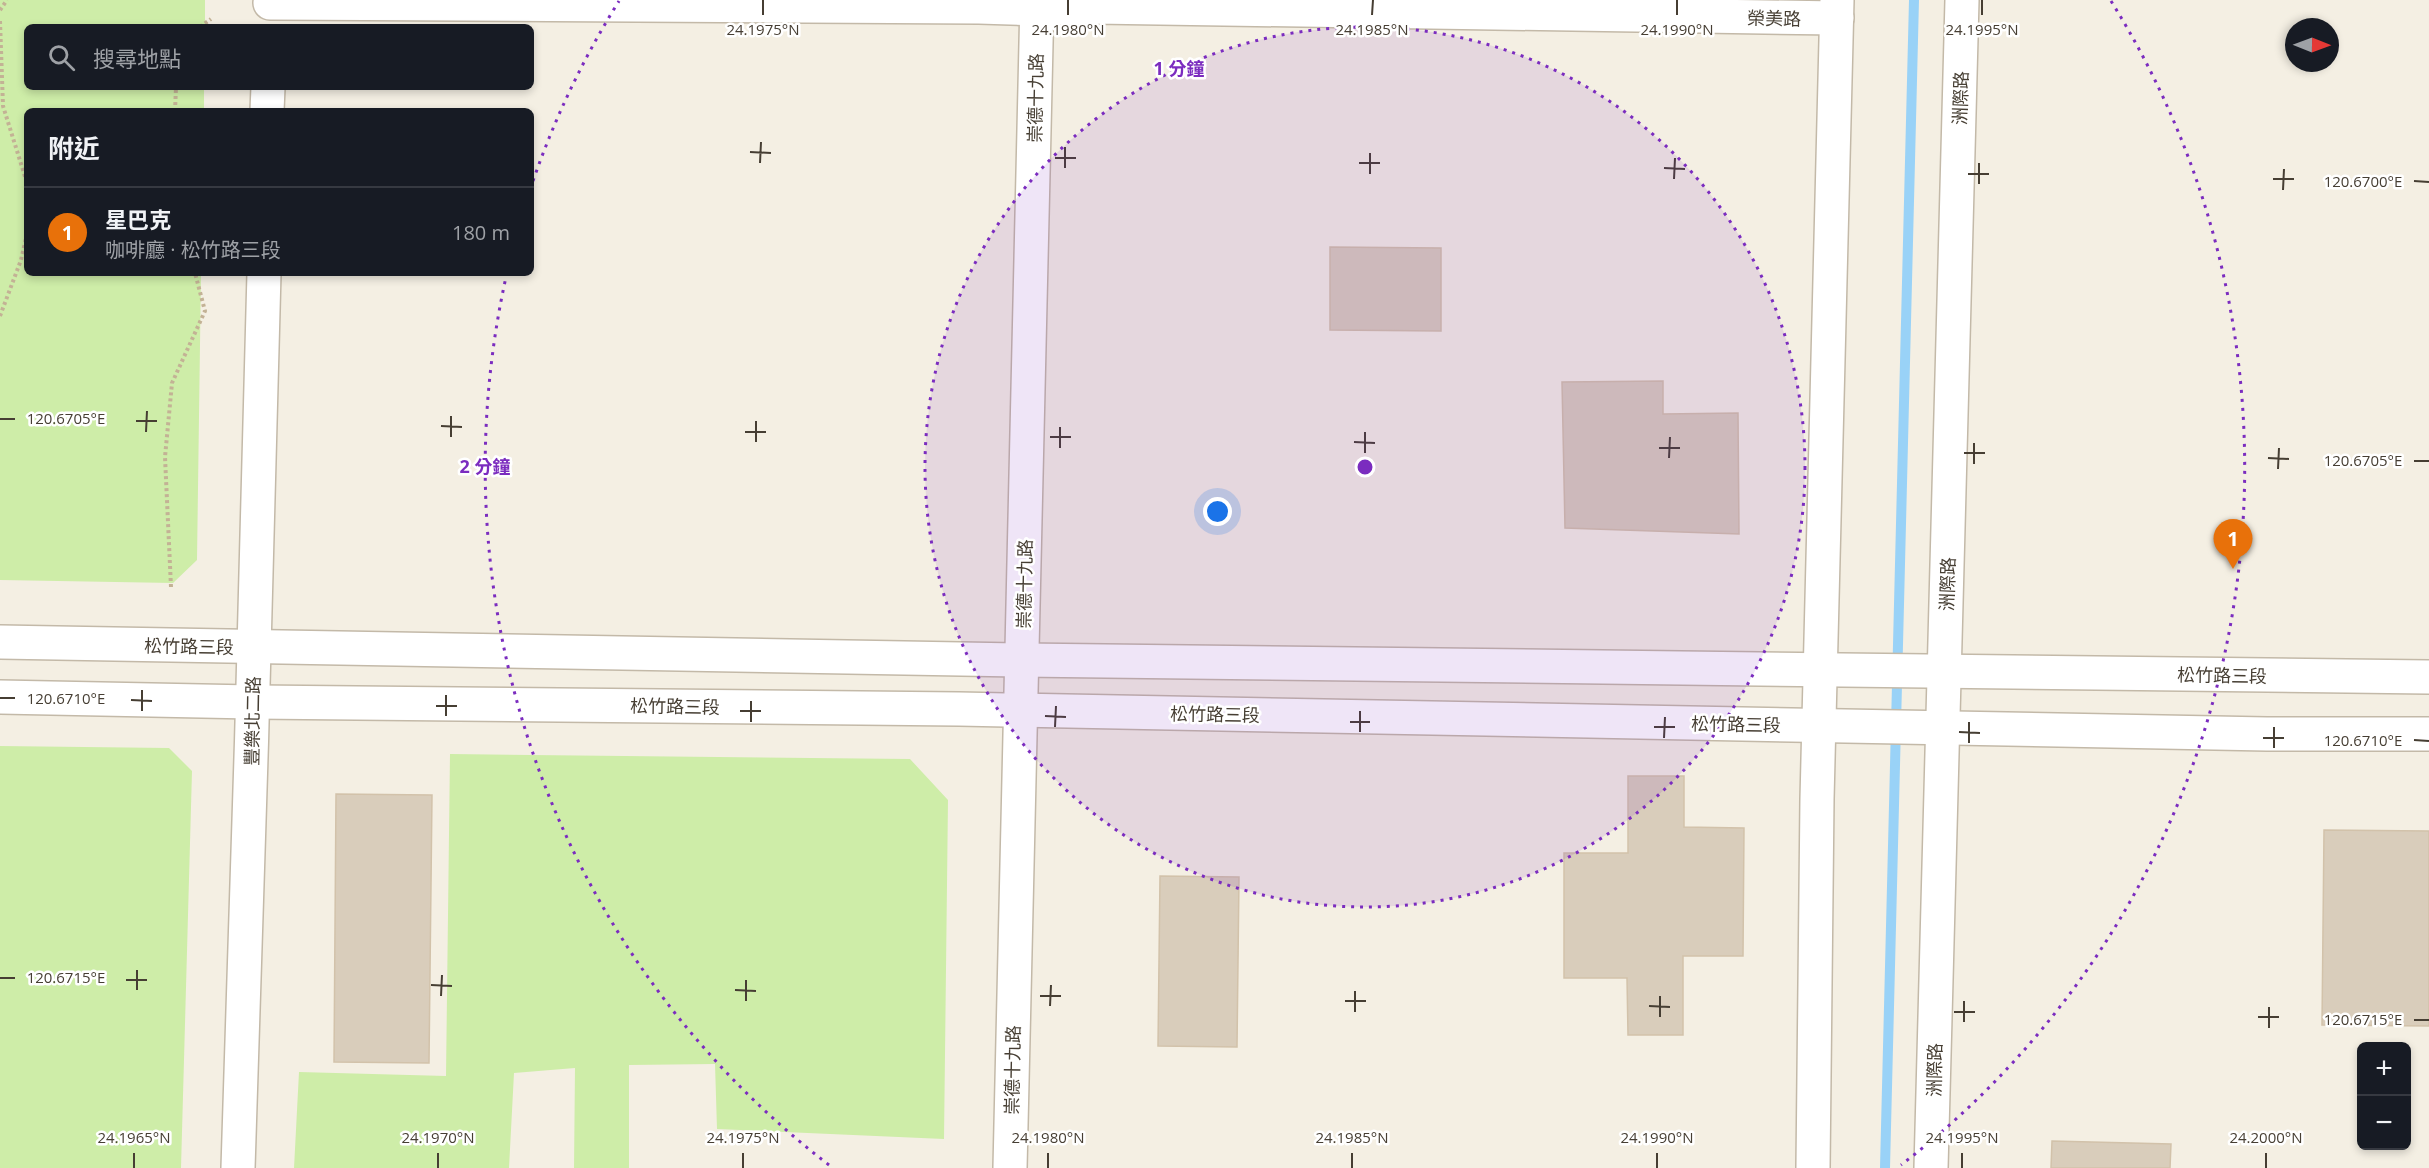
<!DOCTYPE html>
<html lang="zh-TW">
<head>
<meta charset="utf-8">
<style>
	body { margin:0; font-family:"Open Sans","Noto Sans TC",sans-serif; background:#20242c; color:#f1f3f6 }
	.controls { position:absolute; right:18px; bottom:18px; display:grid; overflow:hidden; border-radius:9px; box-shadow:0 3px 9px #0003 }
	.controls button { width:54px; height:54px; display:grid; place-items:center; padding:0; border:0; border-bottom:2px solid #363941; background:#171b24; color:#f1f3f6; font:30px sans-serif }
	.compass { position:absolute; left:2285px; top:18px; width:54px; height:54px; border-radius:50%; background:#171b24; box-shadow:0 3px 9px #0003; rotate:91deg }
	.you { position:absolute; left:1218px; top:512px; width:21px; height:21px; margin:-15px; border:4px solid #fff; border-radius:50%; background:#1a73e8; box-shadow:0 0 0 9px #1a73e833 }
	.badge { display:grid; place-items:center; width:39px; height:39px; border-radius:50%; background:#2563eb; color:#fff; font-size:20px; font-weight:700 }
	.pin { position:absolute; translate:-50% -50px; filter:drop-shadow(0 2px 3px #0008) }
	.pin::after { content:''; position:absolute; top:32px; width:21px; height:18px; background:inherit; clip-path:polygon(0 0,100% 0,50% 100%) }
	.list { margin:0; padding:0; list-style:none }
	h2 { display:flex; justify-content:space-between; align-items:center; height:78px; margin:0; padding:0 24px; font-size:26px }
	h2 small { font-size:20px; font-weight:400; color:#9ea1a6 }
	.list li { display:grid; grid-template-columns:39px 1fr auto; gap:18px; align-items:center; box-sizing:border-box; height:90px; padding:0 24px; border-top:2px solid #363941 }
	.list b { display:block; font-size:22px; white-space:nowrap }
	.list p { margin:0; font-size:20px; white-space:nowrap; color:#9ea1a6 }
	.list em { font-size:20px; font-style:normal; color:#9ea1a6 }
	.icon { flex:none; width:33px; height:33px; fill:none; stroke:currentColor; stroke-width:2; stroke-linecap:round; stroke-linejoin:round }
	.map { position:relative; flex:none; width:2429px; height:1168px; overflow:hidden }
	.search { position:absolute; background:#171b24; box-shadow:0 3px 9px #0003; left:24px; top:24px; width:510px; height:66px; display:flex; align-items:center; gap:15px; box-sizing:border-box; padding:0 21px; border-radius:9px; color:#9ea1a6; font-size:22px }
	.panel { position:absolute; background:#171b24; box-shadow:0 3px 9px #0003; left:24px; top:108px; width:510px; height:168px; border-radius:9px }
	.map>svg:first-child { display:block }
	.green { fill:#ceeda8 }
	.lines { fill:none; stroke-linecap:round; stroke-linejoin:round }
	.stream { stroke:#99d2f7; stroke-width:10 }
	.building { fill:#d9cdbb; stroke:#d2c2aa; stroke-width:1.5 }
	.minor-casing { stroke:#c3b9a8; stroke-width:36 }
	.path { stroke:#c3b295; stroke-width:4; stroke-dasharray:3 3; stroke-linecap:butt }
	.minor { stroke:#fff; stroke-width:33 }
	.ticks { fill:none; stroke:#463e33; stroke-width:2 }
	.ring { fill:none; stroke:#7b2cbf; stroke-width:3; stroke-dasharray:3 6 }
	.labels { text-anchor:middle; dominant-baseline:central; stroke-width:5; stroke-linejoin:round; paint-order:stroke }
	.street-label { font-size:18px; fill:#463e33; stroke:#fff }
	.ticks-label { font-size:15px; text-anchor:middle; fill:#463e33; stroke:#fff; stroke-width:5; stroke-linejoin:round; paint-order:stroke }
	.centre { fill:#7b2cbf; stroke:#fff; stroke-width:3 }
	.ring-label { font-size:18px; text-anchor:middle; font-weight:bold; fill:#7b2cbf; stroke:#fff; stroke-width:5; stroke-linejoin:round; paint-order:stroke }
</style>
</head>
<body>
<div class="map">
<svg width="2429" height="1168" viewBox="0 0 2429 1168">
	<rect width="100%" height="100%" fill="#f4efe3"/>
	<g class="green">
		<polygon points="0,0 205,0 205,27 27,27 27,87 204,87 204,111 27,111 27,273 201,273 197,560 173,583 0,580"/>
		<polygon points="0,746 169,748 192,771 181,1168 0,1168"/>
		<polygon points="450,754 910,759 948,800 944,1139 717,1129 715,1064 629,1065 629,1168 574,1168 575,1068 514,1073 509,1168 294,1168 299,1072 446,1076"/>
	</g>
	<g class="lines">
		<polyline class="stream" points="1885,1168 1914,0"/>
	</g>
	<g class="building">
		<polygon points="1330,247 1441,248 1441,331 1330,330"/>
		<polygon points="1663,381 1663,414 1738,413 1739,534 1565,528 1562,382"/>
		<polygon points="1628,776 1684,776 1684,827 1744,828 1743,956 1683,956 1683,1035 1628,1035 1627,978 1564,978 1564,853 1628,853"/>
		<polygon points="336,794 432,795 429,1063 334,1062"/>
		<polygon points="2324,830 2429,831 2429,1026 2322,1025"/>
		<polygon points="1160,876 1239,877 1237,1047 1158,1046"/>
		<polygon points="2052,1141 2171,1144 2170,1168 2051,1168"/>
	</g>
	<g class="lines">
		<defs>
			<g id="minor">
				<polyline points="270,3 979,7 1037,9 1095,7 1837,18"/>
				<polyline points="267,111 268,87"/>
				<polyline points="0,642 1022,660 2429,677"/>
				<polyline points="0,697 252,702 959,709 2267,734 2429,734"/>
				<path d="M 238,1168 C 248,870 257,571 264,273"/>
				<polyline points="1010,1168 1037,0"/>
				<polyline points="1813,1168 1817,799 1837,0"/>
				<polyline points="1931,1168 1962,0"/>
			</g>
		</defs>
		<use href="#minor" class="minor-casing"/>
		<g class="path">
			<polyline points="0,10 7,0"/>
			<polyline points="0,21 3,106 27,183"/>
			<polyline points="200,27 211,19"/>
			<polyline points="175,111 176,87"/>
			<polyline points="0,316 21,260 27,234"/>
			<polyline points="171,587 165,457 172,383 205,311 195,273"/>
		</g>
		<use href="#minor" class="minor"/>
	</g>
	<path class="ticks" d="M 763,15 L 763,0M 1068,15 L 1068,0M 1372,15 L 1373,0M 1677,15 L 1677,0M 1982,15 L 1982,0M 750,152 L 771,153M 1055,158 L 1076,158M 760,163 L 761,142M 1359,163 L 1380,163M 1065,168 L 1065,147M 1664,168 L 1685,169M 1370,174 L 1370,153M 1968,174 L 1989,174M 1674,179 L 1675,158M 2273,179 L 2294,179M 2414,181 L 2429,182M 1979,184 L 1979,163M 2283,190 L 2284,169M 0,419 L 15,419M 136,421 L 157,421M 441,426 L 462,427M 146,432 L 147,411M 745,432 L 766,432M 451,437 L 451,416M 1050,437 L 1071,437M 756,442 L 756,421M 1354,442 L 1375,443M 1060,448 L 1060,427M 1659,448 L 1680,448M 1365,453 L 1365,432M 1964,453 L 1985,453M 1669,458 L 1670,437M 2268,458 L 2289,459M 2414,461 L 2429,461M 1974,464 L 1974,443M 2278,469 L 2279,448M 0,698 L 15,698M 131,700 L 152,701M 436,706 L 457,706M 142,711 L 142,690M 740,711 L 761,711M 446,716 L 446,695M 1045,716 L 1066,717M 751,722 L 751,701M 1350,722 L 1370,722M 1055,727 L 1056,706M 1654,727 L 1675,727M 1360,732 L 1360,711M 1959,732 L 1980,733M 1664,738 L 1665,717M 2263,738 L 2284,738M 2414,740 L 2429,741M 1969,743 L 1969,722M 2274,748 L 2274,727M 0,978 L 15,978M 126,980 L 147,980M 431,985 L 452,986M 137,990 L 137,970M 735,990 L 756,991M 441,996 L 442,975M 1040,996 L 1061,996M 746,1001 L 746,980M 1345,1001 L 1366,1001M 1050,1006 L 1051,985M 1649,1006 L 1670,1007M 1355,1012 L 1355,991M 1954,1012 L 1975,1012M 1660,1017 L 1660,996M 2258,1017 L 2279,1017M 2414,1020 L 2429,1020M 1964,1022 L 1964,1001M 2269,1028 L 2269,1007M 134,1168 L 134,1153M 438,1168 L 438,1153M 743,1168 L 743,1153M 1048,1168 L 1048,1153M 1352,1168 L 1352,1153M 1657,1168 L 1657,1153M 1962,1168 L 1962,1153M 2266,1168 L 2266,1153"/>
	<circle cx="1365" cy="467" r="440" fill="#7b2cbf" fill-opacity=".12"/>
	<g class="ring">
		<circle cx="1365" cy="467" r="440"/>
		<path d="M829 1165A880 880 0 0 1 506 277M533 181A880 880 0 0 1 619 1M2111 1A880 880 0 0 1 1901 1165"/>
	</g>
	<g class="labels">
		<g class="street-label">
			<text transform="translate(1774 18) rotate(1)">榮美路</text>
			<text transform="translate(1035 98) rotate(-89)">崇德十九路</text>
			<text transform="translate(1960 98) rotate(-88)">洲際路</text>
			<text transform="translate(1024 584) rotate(-89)">崇德十九路</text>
			<text transform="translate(1947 584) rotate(-88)">洲際路</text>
			<text transform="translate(189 646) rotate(1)">松竹路三段</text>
			<text transform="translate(2222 675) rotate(1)">松竹路三段</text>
			<text transform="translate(675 706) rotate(1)">松竹路三段</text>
			<text transform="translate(1215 714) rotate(1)">松竹路三段</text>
			<text transform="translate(252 721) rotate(-89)">豐樂北二路</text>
			<text transform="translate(1736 724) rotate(1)">松竹路三段</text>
			<text transform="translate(1012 1070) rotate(-89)">崇德十九路</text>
			<text transform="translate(1934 1070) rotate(-89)">洲際路</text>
		</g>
	</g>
	<g class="ticks-label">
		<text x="763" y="35">24.1975°N</text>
		<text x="1068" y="35">24.1980°N</text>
		<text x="1372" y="35">24.1985°N</text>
		<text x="1677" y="35">24.1990°N</text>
		<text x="1982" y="35">24.1995°N</text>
		<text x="2363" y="187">120.6700°E</text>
		<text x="66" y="424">120.6705°E</text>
		<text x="2363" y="466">120.6705°E</text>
		<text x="66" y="704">120.6710°E</text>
		<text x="2363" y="746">120.6710°E</text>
		<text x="66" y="983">120.6715°E</text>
		<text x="2363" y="1025">120.6715°E</text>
		<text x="134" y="1143">24.1965°N</text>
		<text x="438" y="1143">24.1970°N</text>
		<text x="743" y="1143">24.1975°N</text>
		<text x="1048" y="1143">24.1980°N</text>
		<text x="1352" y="1143">24.1985°N</text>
		<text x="1657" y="1143">24.1990°N</text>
		<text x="1962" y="1143">24.1995°N</text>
		<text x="2266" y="1143">24.2000°N</text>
	</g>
	<circle cx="1365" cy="467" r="9" class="centre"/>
	<g class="ring-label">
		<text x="1179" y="75">1 分鐘</text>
		<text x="485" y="473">2 分鐘</text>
	</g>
</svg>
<div class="controls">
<button>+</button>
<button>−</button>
</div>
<svg class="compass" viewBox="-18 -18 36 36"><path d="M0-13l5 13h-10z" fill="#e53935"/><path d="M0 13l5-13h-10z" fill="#9ea1a6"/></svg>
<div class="you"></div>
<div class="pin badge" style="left:2233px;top:569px;background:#e8710a">1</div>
<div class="search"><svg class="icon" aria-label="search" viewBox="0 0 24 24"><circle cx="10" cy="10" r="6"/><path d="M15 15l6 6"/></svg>搜尋地點</div>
<section class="panel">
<h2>附近<small></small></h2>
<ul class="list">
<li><span class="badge" style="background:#e8710a">1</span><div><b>星巴克</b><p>咖啡廳 · 松竹路三段</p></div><em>180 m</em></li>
</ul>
</section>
</div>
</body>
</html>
